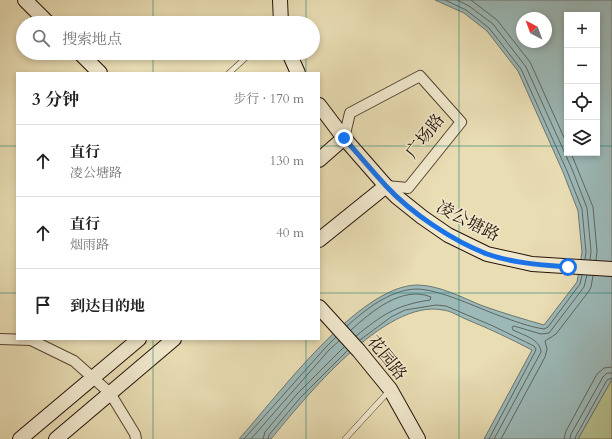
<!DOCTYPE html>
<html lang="zh">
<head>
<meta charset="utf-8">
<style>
	body { margin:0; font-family:Cardo,"Noto Serif SC",serif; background:#f6f6f6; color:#222 }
	.controls { position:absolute; right:12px; top:12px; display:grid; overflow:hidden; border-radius:0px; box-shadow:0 2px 6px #0003 }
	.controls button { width:36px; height:36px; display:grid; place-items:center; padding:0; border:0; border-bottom:1px solid #e0e0e0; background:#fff; color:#222; font:20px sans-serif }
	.compass { position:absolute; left:516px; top:12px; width:36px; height:36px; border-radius:50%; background:#fff; box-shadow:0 2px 6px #0003; rotate:319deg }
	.stop { position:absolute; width:12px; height:12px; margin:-9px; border:3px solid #1a73e8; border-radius:50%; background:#fff }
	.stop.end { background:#1a73e8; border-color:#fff; box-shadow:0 1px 4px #0008 }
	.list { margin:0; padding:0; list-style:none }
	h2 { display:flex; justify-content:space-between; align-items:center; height:52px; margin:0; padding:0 16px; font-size:17px }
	h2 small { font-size:13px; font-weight:400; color:#767676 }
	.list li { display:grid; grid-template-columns:26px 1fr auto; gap:12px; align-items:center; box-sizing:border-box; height:72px; padding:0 16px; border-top:1px solid #e0e0e0 }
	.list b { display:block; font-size:15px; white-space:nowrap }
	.list p { margin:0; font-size:13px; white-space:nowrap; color:#767676 }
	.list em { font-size:13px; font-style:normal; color:#767676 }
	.icon { flex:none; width:22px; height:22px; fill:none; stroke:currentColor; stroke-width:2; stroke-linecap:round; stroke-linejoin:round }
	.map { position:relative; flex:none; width:612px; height:439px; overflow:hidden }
	.search { position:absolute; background:#fff; box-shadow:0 2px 6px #0003; left:16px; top:16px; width:304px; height:44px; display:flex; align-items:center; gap:10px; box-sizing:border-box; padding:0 14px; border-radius:22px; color:#767676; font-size:15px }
	.panel { position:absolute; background:#fff; box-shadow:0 2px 6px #0003; left:16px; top:72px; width:304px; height:268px; border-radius:0px }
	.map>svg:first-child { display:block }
	.green { fill:#b5c18e; stroke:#6c6a4a }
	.water { fill:#9cb9b8; stroke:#6c7671; fill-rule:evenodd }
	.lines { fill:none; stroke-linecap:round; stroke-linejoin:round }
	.shore { stroke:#60665f; stroke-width:1 }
	.lane-casing { stroke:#554532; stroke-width:6 }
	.street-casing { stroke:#554532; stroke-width:12 }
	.secondary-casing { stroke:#241206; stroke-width:16 }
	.lane { stroke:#f1e9ce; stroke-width:5 }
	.street { stroke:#f1e9ce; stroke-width:10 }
	.secondary { stroke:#f1e9ce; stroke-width:14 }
	.route { stroke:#1a73e8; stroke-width:5 }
	.grid { fill:none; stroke:#0f766e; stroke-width:1; stroke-opacity:0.55 }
	.labels { text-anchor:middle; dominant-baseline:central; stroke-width:3; stroke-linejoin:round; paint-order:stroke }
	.street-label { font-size:17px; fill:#241206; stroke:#f1e9ce }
</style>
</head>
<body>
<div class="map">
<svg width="612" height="439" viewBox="0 0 612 439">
	<rect width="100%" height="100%" fill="#e9ddb4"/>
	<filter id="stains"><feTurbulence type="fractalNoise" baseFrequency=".005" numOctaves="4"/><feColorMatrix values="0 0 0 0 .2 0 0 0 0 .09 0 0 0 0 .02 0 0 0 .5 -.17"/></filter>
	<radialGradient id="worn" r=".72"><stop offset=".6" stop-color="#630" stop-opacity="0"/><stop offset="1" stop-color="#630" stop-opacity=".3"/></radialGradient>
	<polygon class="green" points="612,379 612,439 578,439"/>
	<path class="water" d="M 435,0 L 612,0 L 612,379 L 578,439 L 484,439 L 532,350 C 511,339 490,329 468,320 C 460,317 452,311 443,310 C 385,298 304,399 271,439 L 239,439 C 277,397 358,286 417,285 C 439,285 463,298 483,306 C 503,313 523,319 544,325 L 577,282 L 582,252 L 578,211 L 563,172 L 518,71 L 487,31 L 464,13 ZM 567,15 L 597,15 L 597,153 L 567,153 ZM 522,18 L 546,18 L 546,42 L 522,42 Z"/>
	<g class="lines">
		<g class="shore">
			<polyline points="445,0 466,10 489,28 521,69 567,171 582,209 586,252 585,259"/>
			<polyline points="457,0 469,6 493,24 526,67 572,169 587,208 591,251 590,260"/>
			<polyline points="471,0 497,20 530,62 567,144"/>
			<polyline points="571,153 593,207 597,251 596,260"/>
			<path d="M 347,326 C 366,309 390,290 416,289 C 439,289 478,308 500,316 C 514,321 530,327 544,329 L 548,327 L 580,284 L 582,275"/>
			<path d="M 351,330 C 371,312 402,285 431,297 L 430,300 C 396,305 382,315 356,336"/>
			<polyline points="360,340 391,317 405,310 436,305 446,306 493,326 534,346 536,349 535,352 489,439"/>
			<polyline points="244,439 326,347 336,337"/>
			<polyline points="251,439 329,350 339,341"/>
			<polyline points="263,439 265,432 297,394 344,347"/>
			<polyline points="268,439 269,435 300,398 348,350"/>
			<path d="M 494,439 L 541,352 C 540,339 523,335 513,330 L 512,327 L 514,326 L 541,334 L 549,333 L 584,287 L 587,275"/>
			<polyline points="501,439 545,357 547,349 545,341 556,334 589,291 591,287 593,276"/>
			<polyline points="564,439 566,431 597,374 604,368 612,367"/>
			<polyline points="570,439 571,434 603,377 607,373 612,373"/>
			<polyline points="575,439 576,436 607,380 612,378"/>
		</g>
		<defs>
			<g id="lane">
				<polyline points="229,73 251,53"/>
				<polyline points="345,439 389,391"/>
			</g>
			<g id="street">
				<polyline points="344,138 350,113 420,76 461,122 408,188 386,186"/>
				<polyline points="0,339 31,340 74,361 110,393 135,434 136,439"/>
			</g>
			<g id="secondary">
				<polyline points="25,0 48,23"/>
				<polyline points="280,0 281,23"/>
				<polyline points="80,53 100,73"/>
				<polyline points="289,53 298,73"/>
				<polyline points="319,105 344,138 386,186 397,197 422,217 448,235 487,254 532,264 612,269"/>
				<polyline points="319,160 344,138"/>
				<polyline points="319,240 386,186"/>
				<polyline points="319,307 359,351 390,389 418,439"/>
				<polyline points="20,439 139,339"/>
				<polyline points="56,439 174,339"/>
			</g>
		</defs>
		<use href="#lane" class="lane-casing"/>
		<use href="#street" class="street-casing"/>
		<use href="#secondary" class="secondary-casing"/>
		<use href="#lane" class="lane"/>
		<use href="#street" class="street"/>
		<use href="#secondary" class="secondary"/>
	</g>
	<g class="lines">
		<path class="route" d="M 344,138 C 358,154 372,171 386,186 C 411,213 453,241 487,254 C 512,263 542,265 568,267"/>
	</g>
	<path class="grid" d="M 153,0 L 153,23M 306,0 L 306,23M 459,0 L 459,439M 153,53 L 153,73M 306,53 L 306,73M 0,146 L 17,146M 319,146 L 567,146M 597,146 L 612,146M 0,293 L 17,293M 319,293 L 612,293M 153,339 L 153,439M 306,339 L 306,439"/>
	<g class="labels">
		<g class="street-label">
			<text transform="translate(425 136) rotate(-52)">广场路</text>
			<text transform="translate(468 221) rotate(27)">凌公塘路</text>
			<text transform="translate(387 358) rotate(51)">花园路</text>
		</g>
	</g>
	<rect width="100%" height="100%" filter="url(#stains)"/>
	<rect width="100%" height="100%" fill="url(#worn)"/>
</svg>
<div class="controls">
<button>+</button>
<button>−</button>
<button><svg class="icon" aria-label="locate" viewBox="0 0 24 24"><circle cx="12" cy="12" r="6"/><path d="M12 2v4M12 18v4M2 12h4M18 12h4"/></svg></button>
<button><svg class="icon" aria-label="layers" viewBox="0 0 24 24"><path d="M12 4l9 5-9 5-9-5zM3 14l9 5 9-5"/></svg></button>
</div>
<svg class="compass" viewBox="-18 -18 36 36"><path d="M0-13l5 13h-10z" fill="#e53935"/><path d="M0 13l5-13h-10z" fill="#767676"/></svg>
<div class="stop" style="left:568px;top:267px"></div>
<div class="stop end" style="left:344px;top:138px"></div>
<div class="search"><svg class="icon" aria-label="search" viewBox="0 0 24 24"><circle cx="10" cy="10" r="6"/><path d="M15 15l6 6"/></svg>搜索地点</div>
<section class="panel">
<h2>3 分钟<small>步行 · 170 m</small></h2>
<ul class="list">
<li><svg class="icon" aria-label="ahead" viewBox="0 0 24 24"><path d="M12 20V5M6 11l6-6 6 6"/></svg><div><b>直行</b><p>凌公塘路</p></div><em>130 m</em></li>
<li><svg class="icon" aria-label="ahead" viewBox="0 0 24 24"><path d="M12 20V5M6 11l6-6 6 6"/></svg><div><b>直行</b><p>烟雨路</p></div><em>40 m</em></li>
<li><svg class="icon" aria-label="arrive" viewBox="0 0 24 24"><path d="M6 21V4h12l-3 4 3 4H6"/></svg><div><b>到达目的地</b></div></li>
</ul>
</section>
</div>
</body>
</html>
